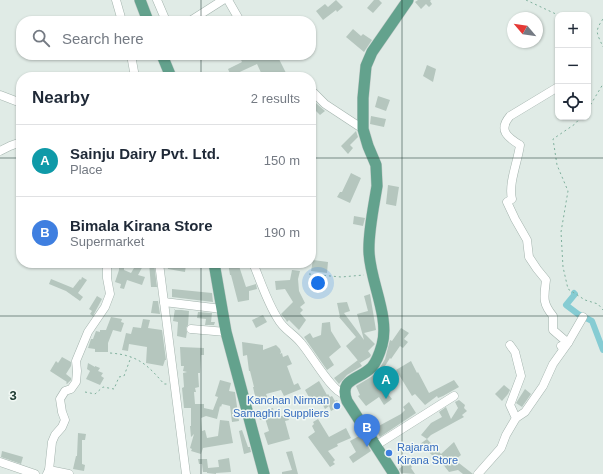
<!DOCTYPE html>
<html lang="en">
<head>
<meta charset="utf-8">
<style>
	body { margin:0; font-family:Helvetica,sans-serif; background:#f6f6f7; color:#1f2937 }
	.controls { position:absolute; right:12px; top:12px; display:grid; overflow:hidden; border-radius:8px; box-shadow:0 1px 3px #0004 }
	.controls button { width:36px; height:36px; display:grid; place-items:center; padding:0; border:0; border-bottom:1px solid #e0e1e3; background:#fff; color:#1f2937; font:20px sans-serif }
	.compass { position:absolute; left:507px; top:12px; width:36px; height:36px; border-radius:50%; background:#fff; box-shadow:0 1px 3px #0004; rotate:299deg }
	.you { position:absolute; left:318px; top:283px; width:14px; height:14px; margin:-10px; border:3px solid #fff; border-radius:50%; background:#1a73e8; box-shadow:0 0 0 6px #1a73e833 }
	.badge { display:grid; place-items:center; width:26px; height:26px; border-radius:50%; background:#804844; color:#fff; font-size:13px; font-weight:700 }
	.pin { position:absolute; translate:-50% -33px; filter:drop-shadow(0 1px 2px #0008) }
	.pin::after { content:''; position:absolute; top:21px; width:14px; height:12px; background:inherit; clip-path:polygon(0 0,100% 0,50% 100%) }
	.list { margin:0; padding:0; list-style:none }
	h2 { display:flex; justify-content:space-between; align-items:center; height:52px; margin:0; padding:0 16px; font-size:17px }
	h2 small { font-size:13px; font-weight:400; color:#747a83 }
	.list li { display:grid; grid-template-columns:26px 1fr auto; gap:12px; align-items:center; box-sizing:border-box; height:72px; padding:0 16px; border-top:1px solid #e0e1e3 }
	.list b { display:block; font-size:15px; white-space:nowrap }
	.list p { margin:0; font-size:13px; white-space:nowrap; color:#747a83 }
	.list em { font-size:13px; font-style:normal; color:#747a83 }
	.icon { flex:none; width:22px; height:22px; fill:none; stroke:currentColor; stroke-width:2; stroke-linecap:round; stroke-linejoin:round }
	.map { position:relative; flex:none; width:603px; height:474px; overflow:hidden }
	.search { position:absolute; background:#fff; box-shadow:0 1px 3px #0004; left:16px; top:16px; width:300px; height:44px; display:flex; align-items:center; gap:10px; box-sizing:border-box; padding:0 14px; border-radius:16px; color:#747a83; font-size:15px }
	.panel { position:absolute; background:#fff; box-shadow:0 1px 3px #0004; left:16px; top:72px; width:300px; height:196px; border-radius:16px }
	.map>svg:first-child { display:block }
	.lines { fill:none; stroke-linecap:round; stroke-linejoin:round }
	.canal { stroke:#86ccd3; stroke-width:6 }
	.building { fill:#b5c6be }
	.minor-casing { stroke:#a3b3ad; stroke-width:9 }
	.major-casing { stroke:#c1c8c6; stroke-width:12 }
	.path { stroke:#7fb09d; stroke-width:1; stroke-dasharray:2 3; stroke-linecap:butt }
	.minor { stroke:#fff; stroke-width:8 }
	.major { stroke:#63a28d; stroke-width:11 }
	.grid { fill:none; stroke:#203c33; stroke-width:1; stroke-opacity:0.55 }
	.shop-dot { fill:#3f7fe0; stroke:#f1f8f4; stroke-width:1.5 }
	.labels { text-anchor:middle; dominant-baseline:central; stroke-width:3; stroke-linejoin:round; paint-order:stroke }
	.shop-label { font-size:11px; fill:#366cbe; stroke:#f1f8f4; text-anchor:end }
	.grid-label { font-size:13px; text-anchor:middle; font-weight:bold; fill:#203c33; stroke:#f1f8f4; stroke-width:3; stroke-linejoin:round; paint-order:stroke }
</style>
</head>
<body>
<div class="map">
<svg width="603" height="474" viewBox="0 0 603 474">
	<rect width="100%" height="100%" fill="#e0ebe6"/>
	<g class="lines">
		<polyline class="canal" points="574,293 575,294 566,305 578,314 592,321 603,350"/>
	</g>
	<g class="building">
		<polygon points="336,0 343,7 337,12 336,10 323,20 316,11 325,4 328,7"/>
		<polygon points="374,0 379,0 382,3 373,13 367,8"/>
		<polygon points="418,0 431,0 430,1 432,4 429,7 426,4 421,9 415,2"/>
		<polygon points="353,29 361,36 363,34 372,40 364,52 346,37"/>
		<polygon points="239,55 269,55 270,58 277,55 288,77 263,77 257,64 231,76 228,69 242,62"/>
		<polygon points="427,65 436,69 433,82 423,76"/>
		<polygon points="378,96 390,100 386,111 375,107"/>
		<polygon points="316,103 325,111 320,115 316,111 311,115 311,107"/>
		<polygon points="371,116 386,119 384,127 370,124"/>
		<polygon points="356,131 358,137 350,145 353,148 348,154 341,146"/>
		<polygon points="351,173 361,178 350,203 337,197 340,192 342,192"/>
		<polygon points="388,185 399,187 396,206 386,204"/>
		<polygon points="354,216 365,218 363,226 353,224"/>
		<polygon points="313,260 328,262 327,273 311,271"/>
		<polygon points="119,263 124,263 124,270 131,273 137,263 144,264 138,275 145,277 142,285 127,280 124,289 120,288 121,284 115,282 119,270"/>
		<polygon points="149,263 154,263 157,287 151,287"/>
		<polygon points="167,263 186,265 185,272 168,269"/>
		<polygon points="228,263 238,263 246,287 256,284 257,289 249,291 249,300 238,302 231,275 230,275"/>
		<polygon points="292,270 300,271 298,279 299,291 305,303 300,307 303,310 300,313 306,320 299,330 289,320 287,322 286,320 281,314 293,302 285,289 276,290 275,281 290,280"/>
		<polygon points="82,277 87,280 78,293 83,297 80,301 66,291 49,284 51,279 73,288 80,279 81,280"/>
		<polygon points="172,289 212,293 213,302 172,297"/>
		<polygon points="370,294 376,330 364,333 375,344 368,351 371,355 370,357 360,363 346,346 356,337 339,317 340,317 337,303 347,302 350,311 344,313 364,340 357,314 368,311 364,296"/>
		<polygon points="97,296 102,299 93,316 90,314 92,311 89,309"/>
		<polygon points="153,301 158,301 160,314 151,313"/>
		<polygon points="174,309 189,311 188,325 186,328 187,332 186,338 177,336 178,322 173,321 175,309"/>
		<polygon points="198,312 212,313 211,322 215,322 214,325 205,325 206,319 197,318"/>
		<polygon points="263,315 267,322 256,328 252,320"/>
		<polygon points="111,317 122,319 121,322 124,323 121,332 113,330 108,343 108,352 95,352 95,349 88,348 91,339 93,339 96,331 100,332 100,330 106,330"/>
		<polygon points="143,319 150,320 148,328 162,330 166,360 165,360 163,366 146,363 147,347 129,344 128,351 122,350 126,333 131,334 133,327 141,328"/>
		<polygon points="330,322 331,331 341,347 329,357 334,365 327,370 304,337 310,333 313,338 321,335 322,323"/>
		<polygon points="401,328 409,333 404,339 408,342 403,348 400,346 391,359 390,358 385,366 381,375 382,376 376,382 385,395 387,393 392,399 384,405 379,397 366,406 358,396 360,395 356,386 371,377 378,371 385,359 390,340 392,341"/>
		<polygon points="242,342 263,345 263,350 276,345 280,349 281,352 280,354 282,353 283,357 288,355 292,364 287,366 294,385 298,383 301,389 284,396 281,390 266,394 268,399 258,401 257,396 255,396 253,387 254,387 250,371 249,371 247,355 243,356"/>
		<polygon points="180,347 204,348 204,355 201,355 200,373 198,373 199,387 195,388 196,392 194,392 195,404 204,404 204,408 213,410 218,397 215,396 220,380 231,383 229,391 235,392 239,421 232,422 230,406 222,404 221,407 220,406 217,419 206,416 201,418 202,431 205,430 207,438 218,436 220,420 229,421 233,443 203,448 201,454 191,451 192,449 190,448 194,434 191,437 190,426 191,426 191,408 184,408 182,388 184,387 183,373 187,372 183,371 184,366 181,366"/>
		<polygon points="62,357 71,362 71,366 66,374 71,378 71,380 67,384 66,383 67,382 50,371 56,361 58,363"/>
		<polygon points="358,360 362,366 347,375 339,384 334,378"/>
		<polygon points="411,361 417,373 418,372 429,393 454,380 459,387 443,396 438,398 437,396 425,405 415,394 412,396 396,370"/>
		<polygon points="88,363 95,367 95,366 100,368 98,371 103,373 101,376 104,378 100,385 86,379 90,371 87,369"/>
		<polygon points="319,381 327,395 328,394 330,397 332,396 335,401 337,400 340,406 331,411 329,406 325,409 322,403 319,405 314,396 310,399 305,390"/>
		<polygon points="504,385 510,390 508,394 502,401 495,394"/>
		<polygon points="525,389 531,394 522,407 516,403"/>
		<polygon points="459,400 465,405 464,408 467,411 462,415 464,417 431,435 427,439 421,435 431,423 442,417 439,412 446,407 451,419 458,408 455,402"/>
		<polygon points="409,402 416,413 380,437 375,428 401,414 405,410 403,407"/>
		<polygon points="273,408 275,416 278,414 279,417 287,414 289,420 285,421 290,439 268,445 264,433 269,431 265,418 260,420 258,413"/>
		<polygon points="318,419 329,437 346,428 351,438 337,444 338,446 328,451 335,460 333,462 335,464 330,467 308,437 315,432 312,426 314,424 313,422"/>
		<polygon points="242,430 248,447 250,447 251,452 244,454 239,431"/>
		<polygon points="78,433 86,434 85,440 82,440 82,464 85,465 84,471 73,469 76,456 77,456"/>
		<polygon points="361,435 371,451 353,463 349,457 356,452 350,441"/>
		<polygon points="427,439 441,454 454,442 461,455 455,460 473,474 463,474 458,470 449,472 435,454 433,456 420,444"/>
		<polygon points="2,451 23,457 21,464 1,457"/>
		<polygon points="292,451 298,474 282,474 282,472 292,470 286,452"/>
		<polygon points="229,458 231,472 216,473 216,474 207,473 207,472 203,472 202,464 199,464 198,459 207,459 208,468 219,467 218,460"/>
		<polygon points="408,461 412,467 411,468 415,474 401,473 399,469"/>
	</g>
	<g class="lines">
		<defs>
			<g id="minor">
				<polyline points="116,0 122,21"/>
				<polyline points="157,0 166,21"/>
				<polyline points="228,0 240,21"/>
				<polyline points="190,21 223,0"/>
				<polyline points="131,55 135,77"/>
				<path d="M 558,87 L 510,116 C 498,130 507,137 520,145 C 518,161 508,184 512,199 L 507,202 L 515,219 L 527,240 L 529,257 L 537,269 L 546,280 C 544,297 542,303 553,316 L 553,330 L 568,343 L 561,346"/>
				<polyline points="0,95 21,103"/>
				<polyline points="311,95 314,93 325,104 363,129"/>
				<polyline points="0,151 10,146 21,142"/>
				<polyline points="159,263 186,474"/>
				<path d="M 253,263 C 261,282 267,302 278,319 C 283,329 294,334 301,343 C 311,354 331,391 344,394"/>
				<polyline points="164,302 222,309"/>
				<polyline points="191,329 226,332"/>
				<polyline points="516,418 525,412 543,386 553,364 568,343 583,317"/>
				<polyline points="375,446 454,396"/>
				<polyline points="0,462 35,474"/>
				<polyline points="49,470 52,442 55,435 62,427 65,420 62,412 60,399 65,391 71,389 76,382 77,371 76,361 88,332 105,307 110,294 107,278 107,263"/>
				<polyline points="47,474 49,470 69,474"/>
				<polyline points="478,474 501,448 506,435 516,418 510,405 521,376 515,352 510,345"/>
			</g>
			<g id="major">
				<polyline points="140,0 148,21"/>
				<polyline points="162,55 171,77"/>
				<polyline points="214,263 226,332 264,474"/>
				<path d="M 394,474 L 347,401 C 338,378 360,380 372,367 C 377,361 380,352 382,345 C 390,317 370,281 369,252 C 368,233 374,205 377,186 L 376,165 L 368,146 L 363,129 L 363,98 L 366,66 L 372,52 L 408,0"/>
			</g>
		</defs>
		<use href="#minor" class="minor-casing"/>
		<use href="#major" class="major-casing"/>
		<g class="path">
			<polyline points="526,0 558,15"/>
			<path d="M 603,19 C 594,32 597,33 603,47"/>
			<polyline points="588,109 603,84"/>
			<polyline points="581,117 575,124 553,139 557,165 568,191 561,232 563,267 568,289 585,300 598,304 603,310"/>
			<polyline points="309,274 341,277 364,275"/>
			<path d="M 110,353 C 137,355 147,364 164,384 L 167,384"/>
			<polyline points="85,392 95,394 103,387 114,389 119,377 124,376 131,357"/>
		</g>
		<use href="#minor" class="minor"/>
		<use href="#major" class="major"/>
	</g>
	<path class="grid" d="M 201,0 L 201,21M 402,0 L 402,474M 201,55 L 201,77M 0,158 L 21,158M 311,158 L 603,158M 201,263 L 201,474M 0,316 L 603,316"/>
	<g class="shop-dot">
		<circle cx="337" cy="406" r="4"/>
		<circle cx="389" cy="453" r="4"/>
	</g>
	<g class="labels">
		<g class="shop-label">
			<text x="329" y="400">Kanchan Nirman<tspan x="329" dy="13">Samaghri Suppliers</tspan></text>
			<text x="397" y="447" text-anchor="start">Rajaram<tspan x="397" dy="13">Kirana Store</tspan></text>
		</g>
	</g>
	<g class="grid-label">
		<text x="13" y="400">3</text>
	</g>
</svg>
<div class="controls">
<button>+</button>
<button>−</button>
<button><svg class="icon" aria-label="locate" viewBox="0 0 24 24"><circle cx="12" cy="12" r="6"/><path d="M12 2v4M12 18v4M2 12h4M18 12h4"/></svg></button>
</div>
<svg class="compass" viewBox="-18 -18 36 36"><path d="M0-13l5 13h-10z" fill="#e53935"/><path d="M0 13l5-13h-10z" fill="#747a83"/></svg>
<div class="you"></div>
<div class="pin badge" style="left:386px;top:399px;background:#0f9aa8">A</div>
<div class="pin badge" style="left:367px;top:447px;background:#3f7fe0">B</div>
<div class="search"><svg class="icon" aria-label="search" viewBox="0 0 24 24"><circle cx="10" cy="10" r="6"/><path d="M15 15l6 6"/></svg>Search here</div>
<section class="panel">
<h2>Nearby<small>2 results</small></h2>
<ul class="list">
<li><span class="badge" style="background:#0f9aa8">A</span><div><b>Sainju Dairy Pvt. Ltd.</b><p>Place</p></div><em>150 m</em></li>
<li><span class="badge" style="background:#3f7fe0">B</span><div><b>Bimala Kirana Store</b><p>Supermarket</p></div><em>190 m</em></li>
</ul>
</section>
</div>
</body>
</html>
